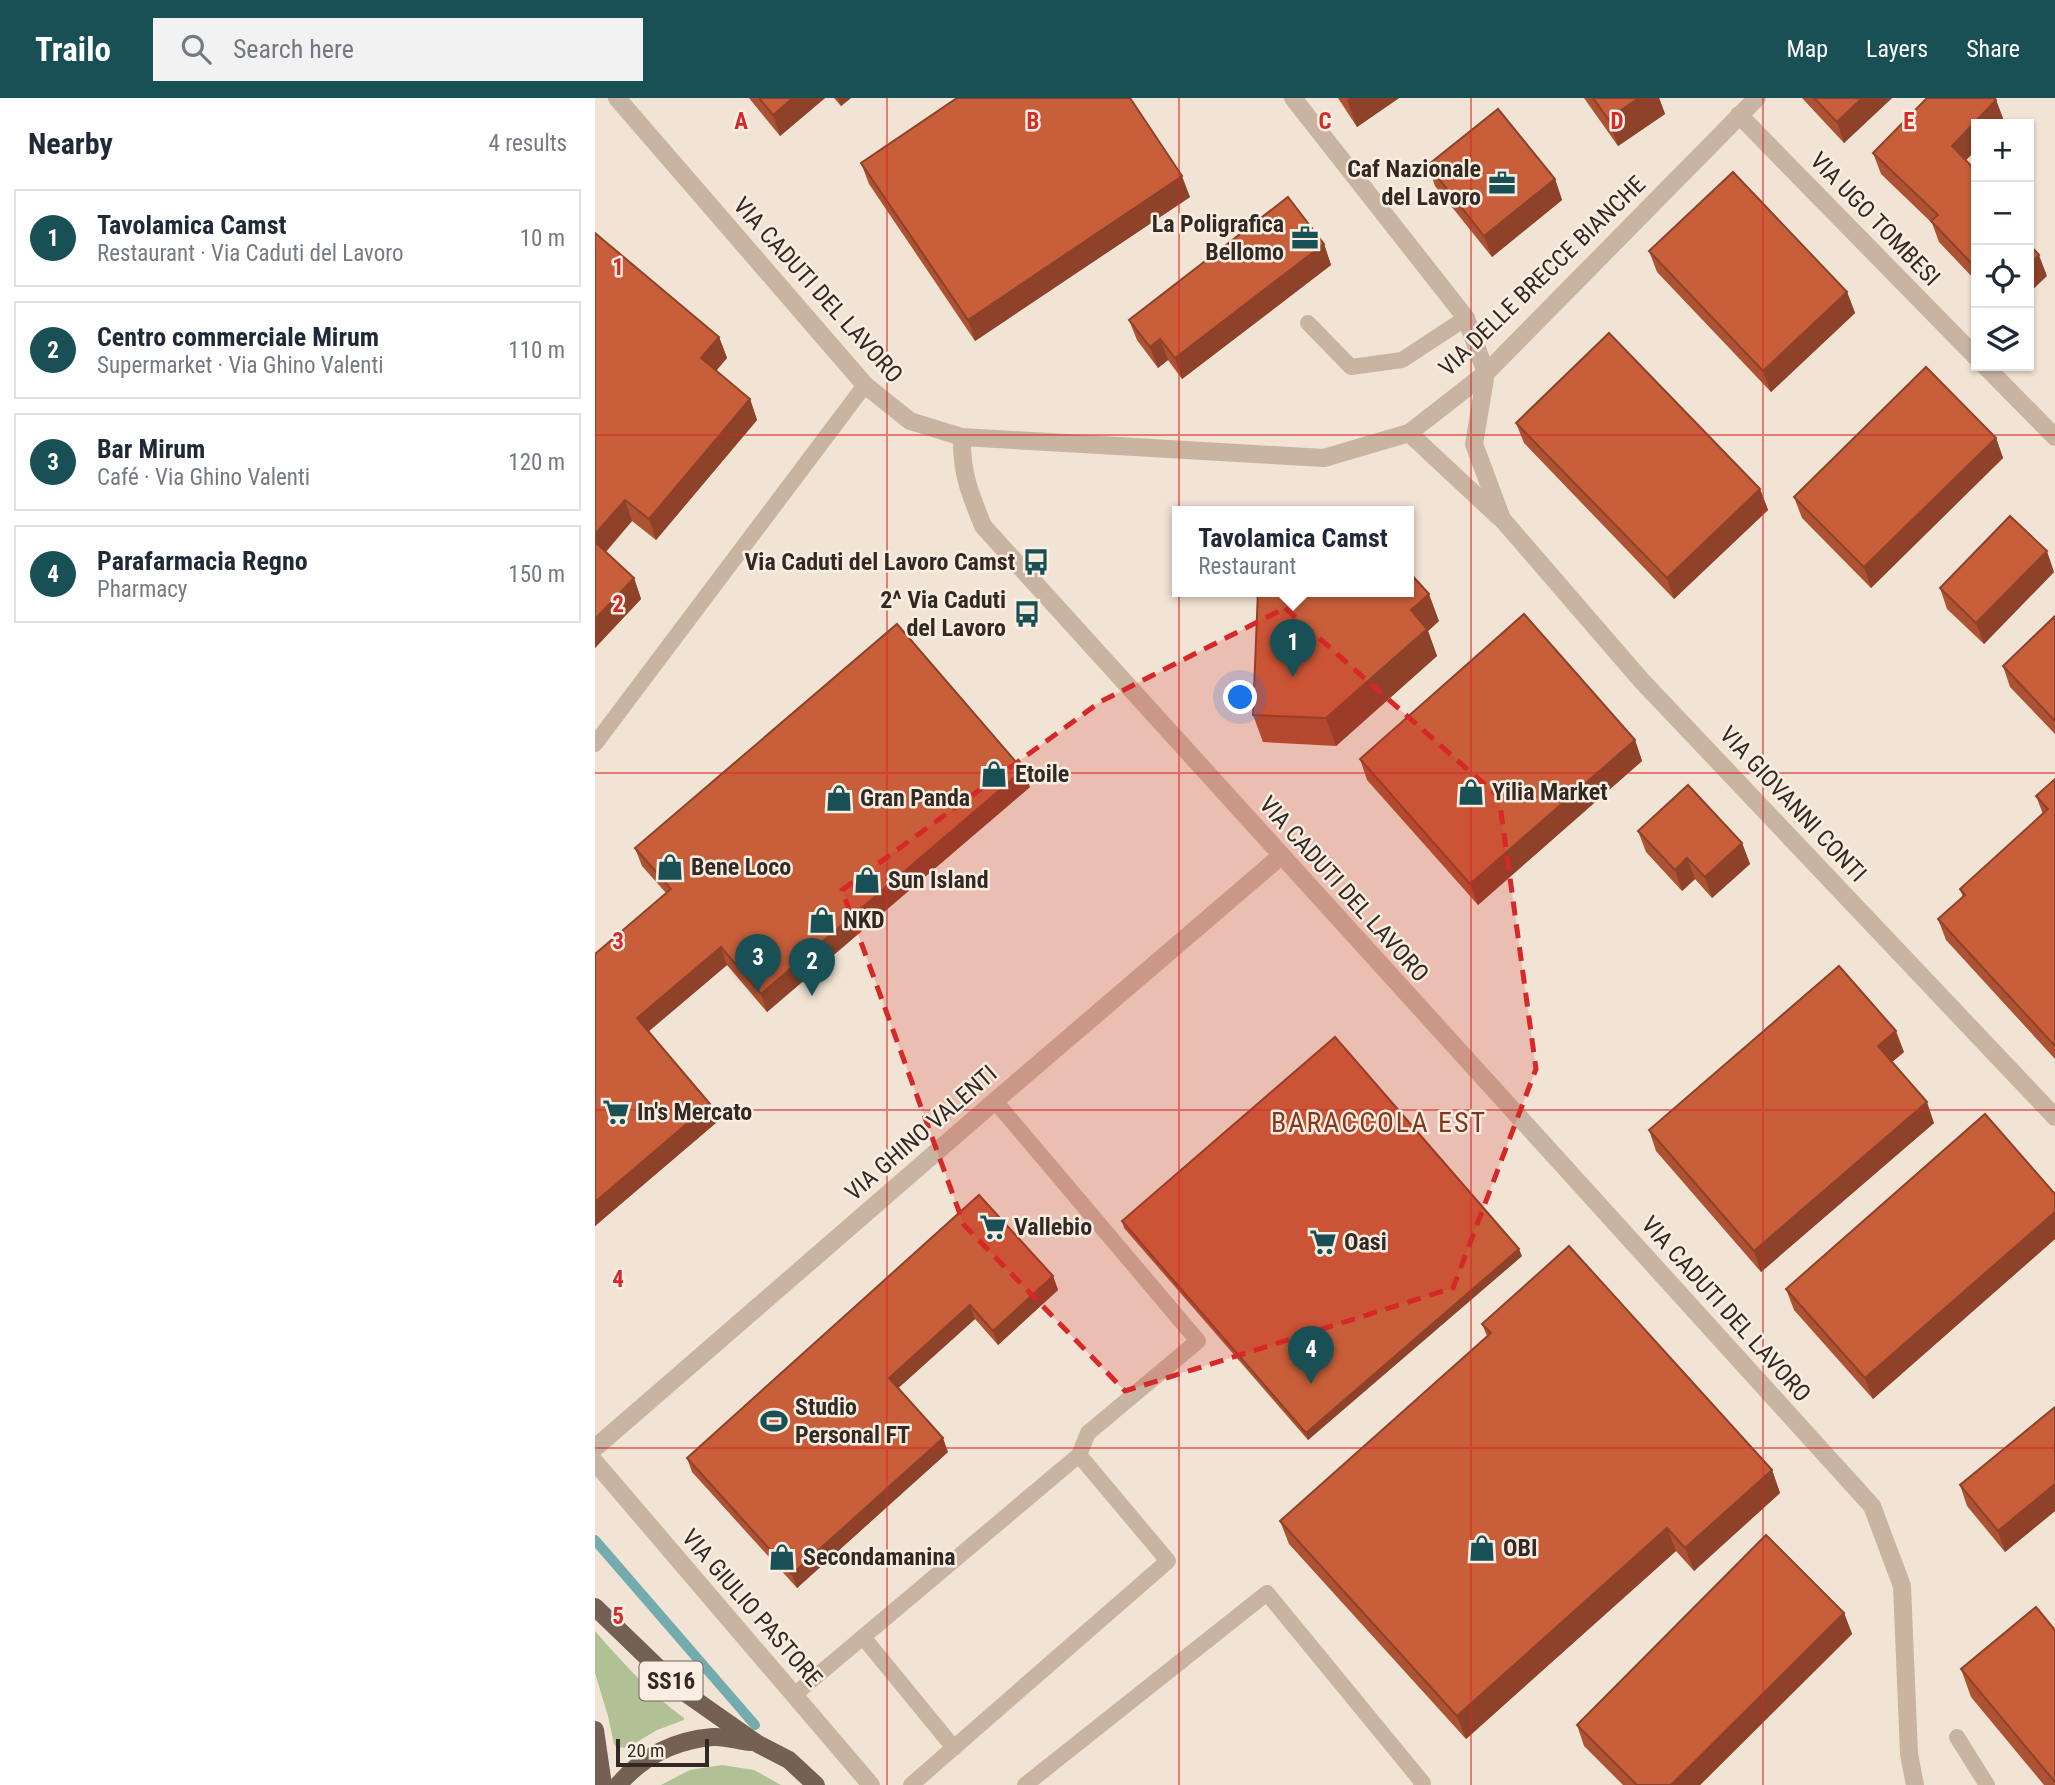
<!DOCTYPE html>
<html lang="en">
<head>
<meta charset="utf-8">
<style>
	body { margin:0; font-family:"Roboto Condensed",sans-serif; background:#f2f2f3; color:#1f2937 }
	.controls { position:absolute; right:21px; top:21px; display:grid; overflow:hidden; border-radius:0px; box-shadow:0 2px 5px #0004 }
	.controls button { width:63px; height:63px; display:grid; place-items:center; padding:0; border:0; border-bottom:2px solid #e0e1e3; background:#fff; color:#1f2937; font:35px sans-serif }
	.scale { position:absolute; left:21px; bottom:18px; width:93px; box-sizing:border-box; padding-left:7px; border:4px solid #332924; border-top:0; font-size:19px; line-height:24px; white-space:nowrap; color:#332924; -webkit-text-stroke:5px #f9eee1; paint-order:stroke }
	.you { position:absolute; left:646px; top:600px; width:24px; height:24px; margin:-18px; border:5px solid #fff; border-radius:50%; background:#1a73e8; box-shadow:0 0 0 10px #1a73e833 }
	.badge { display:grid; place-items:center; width:46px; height:46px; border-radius:50%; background:#195055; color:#fff; font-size:23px; font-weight:700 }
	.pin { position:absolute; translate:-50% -58px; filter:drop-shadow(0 2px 4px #0008) }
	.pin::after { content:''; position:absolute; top:37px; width:24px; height:21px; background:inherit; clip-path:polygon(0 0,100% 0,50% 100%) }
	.popup { position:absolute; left:577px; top:408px; width:242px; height:91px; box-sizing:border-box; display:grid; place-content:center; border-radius:0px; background:#fff; filter:drop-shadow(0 2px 5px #0005); font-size:23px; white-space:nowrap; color:#747a83 }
	.popup b { font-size:26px; color:#1f2937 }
	.popup::after { content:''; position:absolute; left:50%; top:100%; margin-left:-14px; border:14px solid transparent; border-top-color:#fff }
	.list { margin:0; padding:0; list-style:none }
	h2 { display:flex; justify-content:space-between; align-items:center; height:91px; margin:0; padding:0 28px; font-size:30px }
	h2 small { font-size:23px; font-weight:400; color:#747a83 }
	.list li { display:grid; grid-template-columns:46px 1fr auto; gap:21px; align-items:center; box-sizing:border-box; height:98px; margin:0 14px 14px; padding:0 14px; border:2px solid #e0e1e3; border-radius:0px }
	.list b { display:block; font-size:26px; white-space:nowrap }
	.list p { margin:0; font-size:23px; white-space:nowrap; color:#747a83 }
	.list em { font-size:23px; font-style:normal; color:#747a83 }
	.icon { flex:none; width:38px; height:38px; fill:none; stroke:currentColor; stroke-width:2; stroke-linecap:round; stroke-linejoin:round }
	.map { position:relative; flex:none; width:1460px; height:1687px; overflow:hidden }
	header { display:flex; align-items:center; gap:42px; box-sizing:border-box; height:98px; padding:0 35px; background:#195055; color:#fff }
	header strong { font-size:33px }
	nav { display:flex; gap:38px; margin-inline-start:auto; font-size:24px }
	.search { width:490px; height:63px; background:#f2f2f3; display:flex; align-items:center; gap:18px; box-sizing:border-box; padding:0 24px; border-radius:0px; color:#747a83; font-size:26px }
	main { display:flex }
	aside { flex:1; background:#fff }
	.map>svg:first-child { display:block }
	.green { fill:#b1c095 }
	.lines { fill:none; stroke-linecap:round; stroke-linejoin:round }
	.stream { stroke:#73abae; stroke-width:10 }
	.service { stroke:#c9b4a1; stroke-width:16 }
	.minor { stroke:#c9b4a1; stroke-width:18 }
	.tertiary { stroke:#c9b4a1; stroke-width:18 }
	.primary { stroke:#756054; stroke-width:18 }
	.wall { fill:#ad5232 }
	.shaded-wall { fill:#8d4229 }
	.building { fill:#c95f3a; stroke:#8d4229; stroke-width:2 }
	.marked { fill:#d62828; fill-opacity:0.2; stroke:#d62828; stroke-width:5; stroke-dasharray:14 9; stroke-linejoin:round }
	.grid { fill:none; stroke:#d62828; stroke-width:2; stroke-opacity:0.55 }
	.labels { text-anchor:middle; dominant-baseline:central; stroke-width:5; stroke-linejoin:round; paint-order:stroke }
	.shield { fill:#f9eee1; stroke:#6e645d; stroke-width:2 }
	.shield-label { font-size:23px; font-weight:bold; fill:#332924 }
	.poi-label { font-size:24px; font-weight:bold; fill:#332924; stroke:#f9eee1; text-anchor:start }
	.street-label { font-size:24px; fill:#332924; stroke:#f9eee1 }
	.quarter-label { font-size:28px; letter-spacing:2px; fill:#83361b; stroke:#f9eee1 }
	.grid-label { font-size:23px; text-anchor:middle; font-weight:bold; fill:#d62828; stroke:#f9eee1; stroke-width:5; stroke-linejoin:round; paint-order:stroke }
</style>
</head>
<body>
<header>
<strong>Trailo</strong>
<div class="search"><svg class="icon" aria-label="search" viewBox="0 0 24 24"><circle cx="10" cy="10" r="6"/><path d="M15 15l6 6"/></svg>Search here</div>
<nav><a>Map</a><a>Layers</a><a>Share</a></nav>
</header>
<main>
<aside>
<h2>Nearby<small>4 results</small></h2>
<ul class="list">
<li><span class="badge">1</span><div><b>Tavolamica Camst</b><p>Restaurant · Via Caduti del Lavoro</p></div><em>10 m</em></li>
<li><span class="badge">2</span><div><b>Centro commerciale Mirum</b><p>Supermarket · Via Ghino Valenti</p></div><em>110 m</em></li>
<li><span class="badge">3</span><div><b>Bar Mirum</b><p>Café · Via Ghino Valenti</p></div><em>120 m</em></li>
<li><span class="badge">4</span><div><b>Parafarmacia Regno</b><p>Pharmacy</p></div><em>150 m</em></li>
</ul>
</aside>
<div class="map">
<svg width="1460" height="1687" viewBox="0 0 1460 1687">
	<rect width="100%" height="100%" fill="#f1e4d5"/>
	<g class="green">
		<path d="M 0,1533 C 27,1564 56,1596 89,1620 L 89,1622 L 62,1632 L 32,1650 L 21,1649 L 19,1646 L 13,1618 L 0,1575 Z"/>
		<polygon points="127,1667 159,1672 186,1687 66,1687 95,1672"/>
	</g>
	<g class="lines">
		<polyline class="stream" points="0,1442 160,1627"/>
		<g class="service">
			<polyline points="713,225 756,269 807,262 871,220"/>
			<polyline points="0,646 270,287"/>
			<polyline points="400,1003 603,1243 493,1335 484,1357"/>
			<polyline points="199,1597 268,1539"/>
			<polyline points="1362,1639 1392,1687"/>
			<polyline points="316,1687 573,1463 484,1357 268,1539 359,1650"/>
			<polyline points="430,1687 672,1495 828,1685 826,1687"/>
		</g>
		<g class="minor">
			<polyline points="698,0 871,220 891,275 879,346 907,421 1046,582 1460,1019"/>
			<polyline points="1144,17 1381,259"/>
			<polyline points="1390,268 1460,339"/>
			<polyline points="814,335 904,419"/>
			<polyline points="0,1350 400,1003 686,758"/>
			<polyline points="0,1364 276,1687"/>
		</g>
		<g class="tertiary">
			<polyline points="22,0 270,287 315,323 367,339 729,360 814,335 891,275 1162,0"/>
			<path d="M 367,339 C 366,375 375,395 388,428 L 1277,1408 L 1307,1488 L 1314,1656 L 1320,1687"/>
		</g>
		<g class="primary">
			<polyline points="0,1509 86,1592 163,1646 194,1662 221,1687"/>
			<polyline points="0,1632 8,1687"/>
			<path d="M 23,1687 C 48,1658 80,1642 118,1639 C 130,1638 144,1643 156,1644"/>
		</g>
	</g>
	<g class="wall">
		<polygon points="154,0 230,0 185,38"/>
		<polygon points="239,0 256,0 246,8"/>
		<polygon points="743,0 804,0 762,29"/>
		<polygon points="989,0 1064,0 1070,16 1023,48"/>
		<polygon points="1207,0 1297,0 1249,45"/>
		<polygon points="1332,0 1399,0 1401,2 1409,23 1406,26 1381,26 1381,52 1371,62 1381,73 1381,183 1344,144 1337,125 1286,76 1278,55"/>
		<polygon points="266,65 595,99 380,243 274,86"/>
		<polygon points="833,67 960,81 967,102 897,159 840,88"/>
		<polygon points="0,135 124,239 132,260 121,273 155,301 162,322 61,442 37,423 11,454 39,480 46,501 0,550"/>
		<polygon points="729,146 736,167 587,281 573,262 563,270 542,242 534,222"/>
		<polygon points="1054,153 1252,194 1260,215 1176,294 1062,174"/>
		<polygon points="921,325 1165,391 1173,412 1079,501 929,345"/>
		<polygon points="1401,340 1408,360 1276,490 1207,420 1199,399"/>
		<polygon points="1459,474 1389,546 1352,511 1345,490"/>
		<polygon points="1460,518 1460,636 1415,589 1408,568"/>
		<polygon points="844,523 833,533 842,558 741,648 668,644 658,617"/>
		<polygon points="1040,642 1047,663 883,807 772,682 765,661"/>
		<polygon points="1460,681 1460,961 1351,842 1343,821 1368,799 1365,791 1448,716 1441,698"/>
		<polygon points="435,689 172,914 132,867 53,934 115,1006 122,1024 0,1128 0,856 71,795 47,768 40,750"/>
		<polygon points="1043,733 1147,745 1155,766 1117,800 1100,781 1087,793 1051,754"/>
		<polygon points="1309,954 1297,964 1339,1025 1166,1174 1061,1053 1054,1032"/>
		<polygon points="1460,1096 1460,1141 1278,1301 1199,1212 1191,1191"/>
		<polygon points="384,1097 458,1178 463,1192 403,1247 380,1221 303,1290 353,1354 202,1490 97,1374 92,1360"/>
		<polygon points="527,1123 927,1158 713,1342 529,1130"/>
		<polygon points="887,1226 1177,1372 1185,1395 1099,1473 1081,1453 871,1641 694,1446 685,1423 892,1238"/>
		<polygon points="1460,1309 1460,1413 1410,1454 1372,1408 1365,1387"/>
		<polygon points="1249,1515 1257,1536 1105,1687 1028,1687 989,1648 982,1627"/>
		<polygon points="1460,1532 1460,1687 1449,1687 1376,1599 1366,1571"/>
	</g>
	<g class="shaded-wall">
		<polygon points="198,0 230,0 185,38 178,17"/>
		<polygon points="243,0 256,0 246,8"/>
		<polygon points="755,0 804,0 762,29 752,2"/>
		<polygon points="1044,0 1064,0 1070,16 1023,48 1013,21"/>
		<polygon points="1267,0 1297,0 1249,45 1242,24"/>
		<polygon points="1401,2 1409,23 1406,26 1381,26 1381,52 1365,68 1357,48"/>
		<polygon points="587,78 595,99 380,243 373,222"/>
		<polygon points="960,81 967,102 897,159 889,138"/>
		<polygon points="729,146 736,167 587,281 580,260"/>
		<polygon points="1444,157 1452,178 1434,195 1434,167"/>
		<polygon points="1252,194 1260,215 1176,294 1168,273"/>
		<polygon points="124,239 132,260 114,281 106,260"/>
		<polygon points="565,241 573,262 563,270 555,249"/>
		<polygon points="155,301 162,322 61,442 54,421"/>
		<polygon points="1401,340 1408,360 1276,490 1269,469"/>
		<polygon points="1165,391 1173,412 1079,501 1072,480"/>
		<polygon points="30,402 37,423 4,461 0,450 0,436"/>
		<polygon points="1452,453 1459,474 1389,546 1381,525"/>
		<polygon points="39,480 46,501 0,550 0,521"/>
		<polygon points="834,496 844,523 833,533 842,558 741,648 731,620 816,512"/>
		<polygon points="1040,642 1047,663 883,807 875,786"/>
		<polygon points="428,672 435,689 172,914 166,896"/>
		<polygon points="1147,745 1155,766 1117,800 1110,779"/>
		<polygon points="1092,760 1100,781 1087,793 1080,772"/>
		<polygon points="126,849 132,867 48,938 42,920"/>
		<polygon points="1301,933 1309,954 1291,969 1283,948"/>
		<polygon points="1332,1004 1339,1025 1166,1174 1159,1153"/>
		<polygon points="115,1006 122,1024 0,1128 0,1104"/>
		<polygon points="1460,1114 1460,1141 1278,1301 1270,1280"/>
		<polygon points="924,1151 927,1158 713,1342 711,1335"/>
		<polygon points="458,1178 463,1192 403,1247 398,1233"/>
		<polygon points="375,1207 380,1221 299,1294 294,1280"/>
		<polygon points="348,1340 353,1354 202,1490 197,1476"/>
		<polygon points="1177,1372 1185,1395 1099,1473 1090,1450"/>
		<polygon points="1460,1386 1460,1413 1410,1454 1403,1433"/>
		<polygon points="1072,1430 1081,1453 871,1641 862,1618"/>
		<polygon points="1249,1515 1257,1536 1105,1687 1076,1687"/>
	</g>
	<g class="building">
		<polygon points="164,0 198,0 178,17"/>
		<polygon points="362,0 535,0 587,78 373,222 266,65"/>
		<polygon points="998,0 1044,0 1013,21"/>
		<polygon points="1219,0 1267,0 1242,24"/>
		<polygon points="1332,0 1399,0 1401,2 1357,48 1381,73 1381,170 1336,123 1343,117 1278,55"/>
		<polygon points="903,11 960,81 889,138 833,67"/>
		<polygon points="1138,74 1252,194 1168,273 1054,153"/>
		<polygon points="693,99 729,146 580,260 565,241 555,249 534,222"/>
		<polygon points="0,135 124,239 106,260 155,301 54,421 30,402 0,436"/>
		<polygon points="1434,146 1444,157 1434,167"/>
		<polygon points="1014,235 1165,391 1072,480 921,325"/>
		<polygon points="1331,269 1401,340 1269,469 1199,399"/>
		<polygon points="1415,418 1452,453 1381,525 1345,490"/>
		<polygon points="0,444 39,480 0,521"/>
		<polygon points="814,474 834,496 816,512 832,531 731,620 658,617 663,493 814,493"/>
		<polygon points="929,516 1040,642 875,786 765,661"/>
		<polygon points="1460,518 1460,623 1408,568"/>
		<polygon points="302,526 428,672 166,896 126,849 42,920 115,1006 0,1104 0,856 76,791 40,750"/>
		<polygon points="1460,681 1460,948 1343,821 1370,797 1365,791 1453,711 1441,698"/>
		<polygon points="1093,687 1147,745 1110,779 1092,760 1080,772 1043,733"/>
		<polygon points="1244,868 1301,933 1283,948 1332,1004 1159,1153 1054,1032"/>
		<polygon points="740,939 924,1151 711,1335 527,1123"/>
		<polygon points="1390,1016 1460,1096 1460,1114 1270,1280 1191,1191"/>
		<polygon points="384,1097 458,1178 398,1233 375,1207 294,1280 348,1340 197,1476 92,1360"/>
		<polygon points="974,1148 1177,1372 1090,1450 1072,1430 862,1618 685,1423 896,1235 887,1226"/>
		<polygon points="1460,1309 1460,1386 1403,1433 1365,1387"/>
		<polygon points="1171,1437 1249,1515 1076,1687 1042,1687 982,1627"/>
		<polygon points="1441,1509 1460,1532 1460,1684 1366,1571"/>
	</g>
	<path class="marked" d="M 690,510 L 904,699 L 941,971 L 858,1190 L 530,1293 L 369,1127 L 247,792 L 505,604 Z"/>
	<path class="grid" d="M 292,0 L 292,1687M 584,0 L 584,1687M 876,0 L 876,1687M 1168,0 L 1168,1687M 0,337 L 1460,337M 0,675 L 1460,675M 0,1012 L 1460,1012M 0,1350 L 1460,1350"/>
	<defs>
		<symbol id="office-bare" viewBox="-9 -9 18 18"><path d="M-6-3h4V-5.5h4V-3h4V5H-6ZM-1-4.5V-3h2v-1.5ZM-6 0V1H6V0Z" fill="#195055" stroke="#f9eee1" stroke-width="2.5" paint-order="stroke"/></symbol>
		<symbol id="bus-bare" viewBox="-9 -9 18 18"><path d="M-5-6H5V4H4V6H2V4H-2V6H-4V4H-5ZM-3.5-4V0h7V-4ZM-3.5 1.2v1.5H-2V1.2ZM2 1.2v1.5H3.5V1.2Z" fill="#195055" stroke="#f9eee1" stroke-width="2.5" paint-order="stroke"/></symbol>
		<symbol id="shop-bare" viewBox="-9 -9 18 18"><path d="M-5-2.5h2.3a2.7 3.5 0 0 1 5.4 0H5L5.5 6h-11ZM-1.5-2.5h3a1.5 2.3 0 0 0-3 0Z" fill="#195055" stroke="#f9eee1" stroke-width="2.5" paint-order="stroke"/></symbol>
		<symbol id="supermarket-bare" viewBox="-9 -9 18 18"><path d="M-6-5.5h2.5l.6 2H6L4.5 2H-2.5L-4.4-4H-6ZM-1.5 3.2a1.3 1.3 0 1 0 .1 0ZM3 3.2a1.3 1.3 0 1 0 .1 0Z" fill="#195055" stroke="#f9eee1" stroke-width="2.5" paint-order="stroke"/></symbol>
		<symbol id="stadium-bare" viewBox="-9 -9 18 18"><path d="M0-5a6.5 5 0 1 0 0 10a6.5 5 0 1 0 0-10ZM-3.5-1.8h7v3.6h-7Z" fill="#195055" stroke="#f9eee1" stroke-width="2.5" paint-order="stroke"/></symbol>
	</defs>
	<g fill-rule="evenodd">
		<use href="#office-bare" x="888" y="66" width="38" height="38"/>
		<use href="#office-bare" x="691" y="121" width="38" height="38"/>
		<use href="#bus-bare" x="422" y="445" width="38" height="38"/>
		<use href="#bus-bare" x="413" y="497" width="38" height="38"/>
		<use href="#shop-bare" x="380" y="657" width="38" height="38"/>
		<use href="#shop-bare" x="857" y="675" width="38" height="38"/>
		<use href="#shop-bare" x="225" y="681" width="38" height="38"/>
		<use href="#shop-bare" x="56" y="750" width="38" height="38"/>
		<use href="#shop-bare" x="253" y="763" width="38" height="38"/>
		<use href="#shop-bare" x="208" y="803" width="38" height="38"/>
		<use href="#supermarket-bare" x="2" y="995" width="38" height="38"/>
		<use href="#supermarket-bare" x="379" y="1110" width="38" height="38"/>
		<use href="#supermarket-bare" x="709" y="1125" width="38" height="38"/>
		<use href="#stadium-bare" x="160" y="1304" width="38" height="38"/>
		<use href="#shop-bare" x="868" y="1431" width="38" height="38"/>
		<use href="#shop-bare" x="168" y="1440" width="38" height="38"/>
	</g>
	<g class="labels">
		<rect class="shield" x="44.5" y="1563.5" width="63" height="39" rx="5"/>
		<g class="shield-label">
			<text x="76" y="1583">SS16</text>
		</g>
		<g class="poi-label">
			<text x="886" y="71" text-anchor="end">Caf Nazionale<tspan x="886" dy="28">del Lavoro</tspan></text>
			<text x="689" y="126" text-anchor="end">La Poligrafica<tspan x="689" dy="28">Bellomo</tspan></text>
			<text x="420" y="464" text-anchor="end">Via Caduti del Lavoro Camst</text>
			<text x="411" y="502" text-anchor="end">2^ Via Caduti<tspan x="411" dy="28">del Lavoro</tspan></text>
			<text x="420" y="676">Etoile</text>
			<text x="897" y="694">Yilia Market</text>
			<text x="265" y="700">Gran Panda</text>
			<text x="96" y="769">Bene Loco</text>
			<text x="293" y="782">Sun Island</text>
			<text x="248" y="822">NKD</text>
			<text x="42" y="1014">In's Mercato</text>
			<text x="419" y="1129">Vallebio</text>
			<text x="749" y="1144">Oasi</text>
			<text x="200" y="1309">Studio<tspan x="200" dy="28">Personal FT</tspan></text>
			<text x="908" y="1450">OBI</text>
			<text x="208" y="1459">Secondamanina</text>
		</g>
		<g class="street-label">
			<text transform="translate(1280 121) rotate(46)">VIA UGO TOMBESI</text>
			<text transform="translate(947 178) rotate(-44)">VIA DELLE BRECCE BIANCHE</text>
			<text transform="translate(223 192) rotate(48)">VIA CADUTI DEL LAVORO</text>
			<text transform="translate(1198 706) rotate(47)">VIA GIOVANNI CONTI</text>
			<text transform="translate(749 791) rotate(48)">VIA CADUTI DEL LAVORO</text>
			<text transform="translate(326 1035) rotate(-41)">VIA GHINO VALENTI</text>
			<text transform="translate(1131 1211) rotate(48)">VIA CADUTI DEL LAVORO</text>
			<text transform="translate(157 1510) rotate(49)">VIA GIULIO PASTORE</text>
		</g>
		<g class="quarter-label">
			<text x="784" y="1024">BARACCOLA EST</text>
		</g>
	</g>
	<g class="grid-label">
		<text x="146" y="31">A</text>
		<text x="438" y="31">B</text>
		<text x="730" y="31">C</text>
		<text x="1022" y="31">D</text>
		<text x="1314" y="31">E</text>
		<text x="23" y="177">1</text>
		<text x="23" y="514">2</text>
		<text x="23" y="851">3</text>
		<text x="23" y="1189">4</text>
		<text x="23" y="1526">5</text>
	</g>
</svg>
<div class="controls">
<button>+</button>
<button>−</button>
<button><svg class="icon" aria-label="locate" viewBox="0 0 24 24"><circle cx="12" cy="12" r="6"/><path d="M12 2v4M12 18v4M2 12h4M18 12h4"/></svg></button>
<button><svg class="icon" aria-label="layers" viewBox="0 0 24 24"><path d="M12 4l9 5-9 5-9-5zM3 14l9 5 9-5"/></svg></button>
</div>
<div class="scale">20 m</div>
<div class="you"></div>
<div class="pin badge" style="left:698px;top:579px">1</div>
<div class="popup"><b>Tavolamica Camst</b>Restaurant</div>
<div class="pin badge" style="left:217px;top:898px">2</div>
<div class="pin badge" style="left:163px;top:894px">3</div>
<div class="pin badge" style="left:716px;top:1286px">4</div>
</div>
</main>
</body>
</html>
